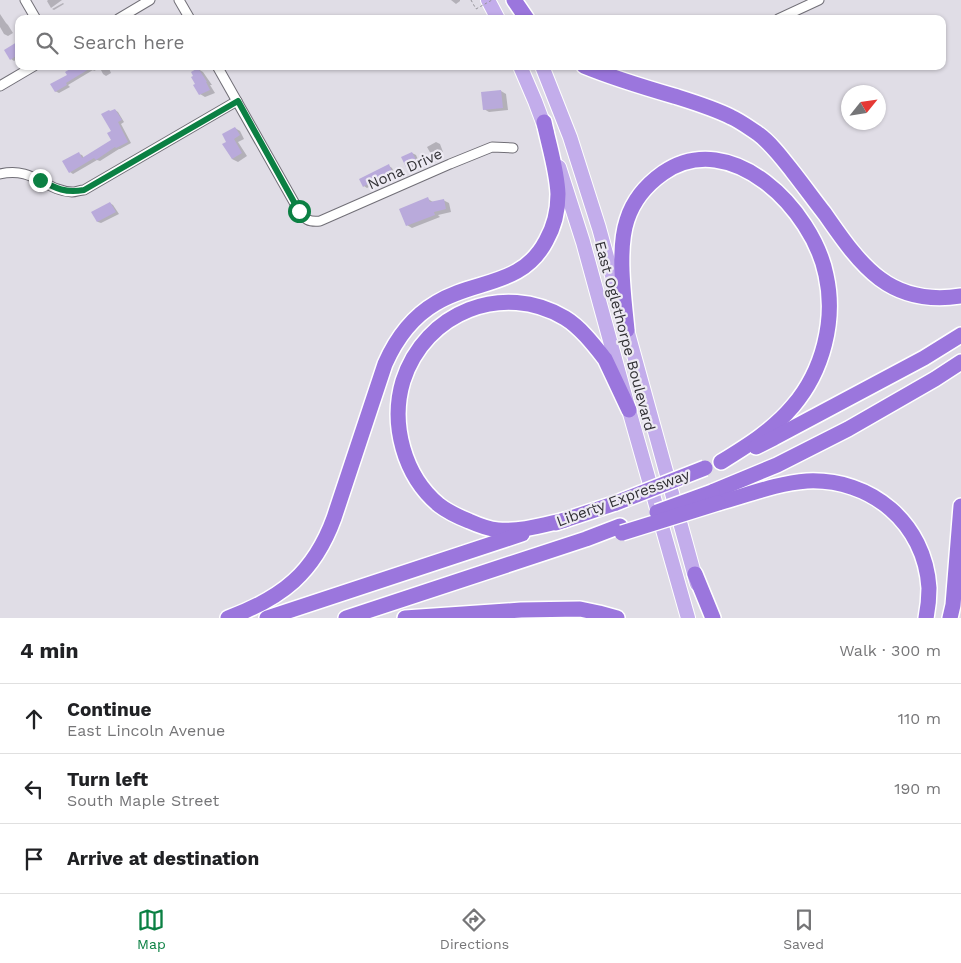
<!DOCTYPE html>
<html lang="en">
<head>
<meta charset="utf-8">
<style>
	body { margin:0; font-family:"Work Sans",sans-serif; background:#f6f6f6; color:#202124 }
	.compass { position:absolute; left:841px; top:85px; width:45px; height:45px; border-radius:50%; background:#fff; box-shadow:0 1px 4px #0004; rotate:60deg }
	.stop { position:absolute; width:15px; height:15px; margin:-11px; border:4px solid #0b8043; border-radius:50%; background:#fff }
	.stop.end { background:#0b8043; border-color:#fff; box-shadow:0 1px 5px #0008 }
	.list { margin:0; padding:0; list-style:none }
	h2 { display:flex; justify-content:space-between; align-items:center; height:65px; margin:0; padding:0 20px; font-size:21px }
	h2 small { font-size:16px; font-weight:400; color:#757577 }
	.list li { display:grid; grid-template-columns:32px 1fr auto; gap:15px; align-items:center; box-sizing:border-box; height:70px; padding:0 20px; border-top:1px solid #e0e0e0 }
	.list b { display:block; font-size:19px; white-space:nowrap }
	.list p { margin:0; font-size:16px; white-space:nowrap; color:#757577 }
	.list em { font-size:16px; font-style:normal; color:#757577 }
	.icon { flex:none; width:28px; height:28px; fill:none; stroke:currentColor; stroke-width:2; stroke-linecap:round; stroke-linejoin:round }
	.map { position:relative; flex:none; width:961px; height:618px; overflow:hidden }
	.search { position:absolute; background:#fff; box-shadow:0 1px 4px #0004; left:15px; right:15px; top:15px; height:55px; display:flex; align-items:center; gap:12px; box-sizing:border-box; padding:0 18px; border-radius:10px; color:#757577; font-size:19px }
	.sheet { height:275px; background:#fff }
	nav { display:flex; justify-content:space-around; align-items:center; box-sizing:border-box; height:70px; border-top:1px solid #e0e0e0; background:#fff; font-size:14px; color:#757577 }
	nav a { display:grid; justify-items:center; gap:2px }
	nav .on { color:#0b8043 }
	.map>svg:first-child { display:block }
	.shadow { fill:#0003 }
	.building { fill:#b9aadb }
	.lines { fill:none; stroke-linecap:round; stroke-linejoin:round }
	.street-casing { stroke:#716f77; stroke-width:11 }
	.primary-casing { stroke:#fff; stroke-width:16 }
	.highway-casing { stroke:#fff; stroke-width:18 }
	.path { stroke:#95939a; stroke-width:1; stroke-dasharray:2.5 2.5; stroke-linecap:butt }
	.street { stroke:#fff; stroke-width:9 }
	.primary { stroke:#c3adeb; stroke-width:14 }
	.highway { stroke:#9b76dd; stroke-width:15 }
	.highway-bridge-casing { stroke:#fff; stroke-width:18; stroke-linecap:butt }
	.path-bridge { stroke:#95939a; stroke-width:1; stroke-dasharray:2.5 2.5; stroke-linecap:butt }
	.highway-bridge { stroke:#9b76dd; stroke-width:15 }
	.route { stroke:#0b8043; stroke-width:6 }
	.labels { text-anchor:middle; dominant-baseline:central; stroke-width:4.5; stroke-linejoin:round; paint-order:stroke }
	.street-label { font-size:15px; fill:#323135; stroke:#edeaf3 }
</style>
</head>
<body>
<div class="map">
<svg width="961" height="618" viewBox="0 0 961 618">
	<rect width="100%" height="100%" fill="#e0dde6"/>
	<g class="shadow">
		<polygon points="48,0 62,0 51,8 47,1"/>
		<polygon points="451,0 460,0 460,1 456,4"/>
		<polygon points="63,3 64,4 54,10 52,9"/>
		<polygon points="0,14 6,23 8,25 13,33 8,36 4,34 0,27"/>
		<polygon points="17,43 19,45 19,58 14,61 11,59"/>
		<polygon points="76,66 108,66 111,73 106,76 103,74 100,68 94,71 93,70 68,85 70,87 59,93 55,91"/>
		<polygon points="198,69 203,72 212,85 210,85 215,93 205,97 200,94"/>
		<polygon points="501,91 506,94 508,110 489,112 484,109"/>
		<polygon points="115,110 118,112 124,122 121,124 131,143 120,149 119,149 100,161 97,160 73,174 70,172 79,154 82,155 84,158 113,140 111,112"/>
		<polygon points="235,128 240,131 244,139 238,142 247,156 238,162 232,159 228,142"/>
		<polygon points="436,142 440,144 443,152 434,156 431,154 427,147"/>
		<polygon points="412,153 416,155 420,164 410,168 407,166"/>
		<polygon points="389,166 392,168 395,174 378,182 367,188 364,186 361,180"/>
		<polygon points="428,199 433,202 443,200 449,203 451,212 438,215 440,217 412,228 407,225"/>
		<polygon points="110,203 113,205 119,214 101,223 98,222 93,213"/>
	</g>
	<g class="building">
		<polygon points="17,42 19,45 19,54 10,60 4,50"/>
		<polygon points="75,66 94,66 66,83 67,85 55,92 50,84 67,75 65,72"/>
		<polygon points="198,68 207,82 206,82 210,90 199,95 193,85 195,84 191,77 193,76 191,72"/>
		<polygon points="501,90 503,108 483,110 481,92"/>
		<polygon points="115,109 122,120 118,122 128,142 116,148 115,147 96,160 94,158 69,173 62,161 79,152 82,158 111,140 107,133 111,131 101,114 109,110 110,111"/>
		<polygon points="235,127 240,135 234,139 242,153 232,159 222,144 226,142 222,134"/>
		<polygon points="412,152 417,162 406,167 401,157"/>
		<polygon points="389,164 392,172 374,180 363,187 359,179"/>
		<polygon points="428,197 430,202 444,199 446,209 434,212 435,215 406,226 399,209"/>
		<polygon points="110,202 116,212 97,222 91,212"/>
	</g>
	<g class="lines">
		<defs>
			<g id="street">
				<polyline points="25,0 36,19"/>
				<polyline points="179,0 190,19"/>
				<polyline points="118,19 150,0"/>
				<polyline points="778,19 819,0"/>
				<path d="M 217,66 L 299,211 C 306,220 308,222 320,221 L 450,164 L 492,147 L 513,148"/>
				<polyline points="0,86 34,66"/>
				<path d="M 0,174 C 33,166 45,191 72,192 C 76,192 80,190 84,190 L 237,101"/>
			</g>
			<g id="primary">
				<polyline points="488,0 498,19"/>
				<polyline points="520,66 535,101 547,133"/>
				<polyline points="542,66 570,137 599,228 697,584"/>
				<polyline points="559,167 583,242 629,410 688,618"/>
			</g>
			<g id="highway">
				<polyline points="514,0 527,19"/>
				<path d="M 584,66 C 613,78 643,87 674,96 C 693,102 713,108 731,117 C 740,121 748,127 757,133 C 771,143 782,158 793,172 C 804,186 814,200 825,214 C 861,266 890,307 961,296"/>
				<path d="M 627,330 C 624,298 617,250 627,220 C 633,201 646,185 663,173 C 731,126 813,210 826,275 C 836,320 823,371 793,406 C 773,430 747,446 721,462"/>
				<polyline points="756,447 774,438 924,358 961,335"/>
				<polyline points="712,492 777,465 848,429 935,379 961,362"/>
				<path d="M 718,503 C 747,495 778,483 807,481 C 871,478 925,523 929,588 C 929,598 928,608 926,618"/>
				<path d="M 565,520 C 543,525 521,532 498,530 C 488,529 478,525 469,521 C 459,517 448,512 439,505 C 404,476 390,424 403,381 C 425,312 503,281 565,318 C 580,327 594,345 605,359 L 629,410"/>
				<polyline points="556,523 616,503"/>
				<polyline points="695,574 713,618"/>
				<path d="M 228,618 C 282,598 314,573 334,518 L 385,364 C 396,339 412,317 436,303 C 475,279 522,287 546,241 C 554,227 558,210 558,194 C 557,170 549,146 544,122"/>
				<polyline points="267,618 522,534"/>
				<polyline points="346,618 586,539 620,526"/>
				<polyline points="405,618 521,610 580,609 599,613 617,618"/>
				<polyline points="950,618 953,605 961,506"/>
			</g>
		</defs>
		<use href="#street" class="street-casing"/>
		<use href="#primary" class="primary-casing"/>
		<use href="#highway" class="highway-casing"/>
		<polyline class="path" points="471,0 476,9"/>
		<use href="#street" class="street"/>
		<use href="#primary" class="primary"/>
		<use href="#highway" class="highway"/>
		<defs>
			<g id="highway-bridge">
				<polyline points="616,503 705,468"/>
				<polyline points="657,512 712,492"/>
				<polyline points="622,533 718,503"/>
			</g>
		</defs>
		<use href="#highway-bridge" class="highway-bridge-casing"/>
		<polyline class="path-bridge" points="476,9 492,0"/>
		<use href="#highway-bridge" class="highway-bridge"/>
	</g>
	<g class="lines">
		<path class="route" d="M 40,180 C 57,189 65,193 84,190 L 238,101 L 299,211"/>
	</g>
	<g class="labels">
		<g class="street-label">
			<text transform="translate(405 169) rotate(-24)">Nona Drive</text>
			<text transform="translate(625 336) rotate(75)">East Oglethorpe Boulevard</text>
			<text transform="translate(623 498) rotate(-20)">Liberty Expressway</text>
		</g>
	</g>
</svg>
<svg class="compass" viewBox="-18 -18 36 36"><path d="M0-13l5 13h-10z" fill="#e53935"/><path d="M0 13l5-13h-10z" fill="#757577"/></svg>
<div class="stop" style="left:299px;top:211px"></div>
<div class="stop end" style="left:40px;top:180px"></div>
<div class="search"><svg class="icon" aria-label="search" viewBox="0 0 24 24"><circle cx="10" cy="10" r="6"/><path d="M15 15l6 6"/></svg>Search here</div>
</div>
<section class="sheet">
<h2>4 min<small>Walk · 300 m</small></h2>
<ul class="list">
<li><svg class="icon" aria-label="ahead" viewBox="0 0 24 24"><path d="M12 20V5M6 11l6-6 6 6"/></svg><div><b>Continue</b><p>East Lincoln Avenue</p></div><em>110 m</em></li>
<li><svg class="icon" aria-label="left" viewBox="0 0 24 24"><path d="M17 20v-9H6M10 6l-5 5 5 5"/></svg><div><b>Turn left</b><p>South Maple Street</p></div><em>190 m</em></li>
<li><svg class="icon" aria-label="arrive" viewBox="0 0 24 24"><path d="M6 21V4h12l-3 4 3 4H6"/></svg><div><b>Arrive at destination</b></div></li>
</ul>
</section>
<nav>
<a class="on"><svg class="icon" aria-label="map" viewBox="0 0 24 24"><path d="M3 6l6-2 6 2 6-2v14l-6 2-6-2-6 2zM9 4v14M15 6v14"/></svg>Map</a>
<a><svg class="icon" aria-label="directions" viewBox="0 0 24 24"><path d="M12 3l9 9-9 9-9-9zM9 14v-3h6M13 9l2 2-2 2"/></svg>Directions</a>
<a><svg class="icon" aria-label="saved" viewBox="0 0 24 24"><path d="M7 4h10v16l-5-4-5 4z"/></svg>Saved</a>
</nav>
</body>
</html>
